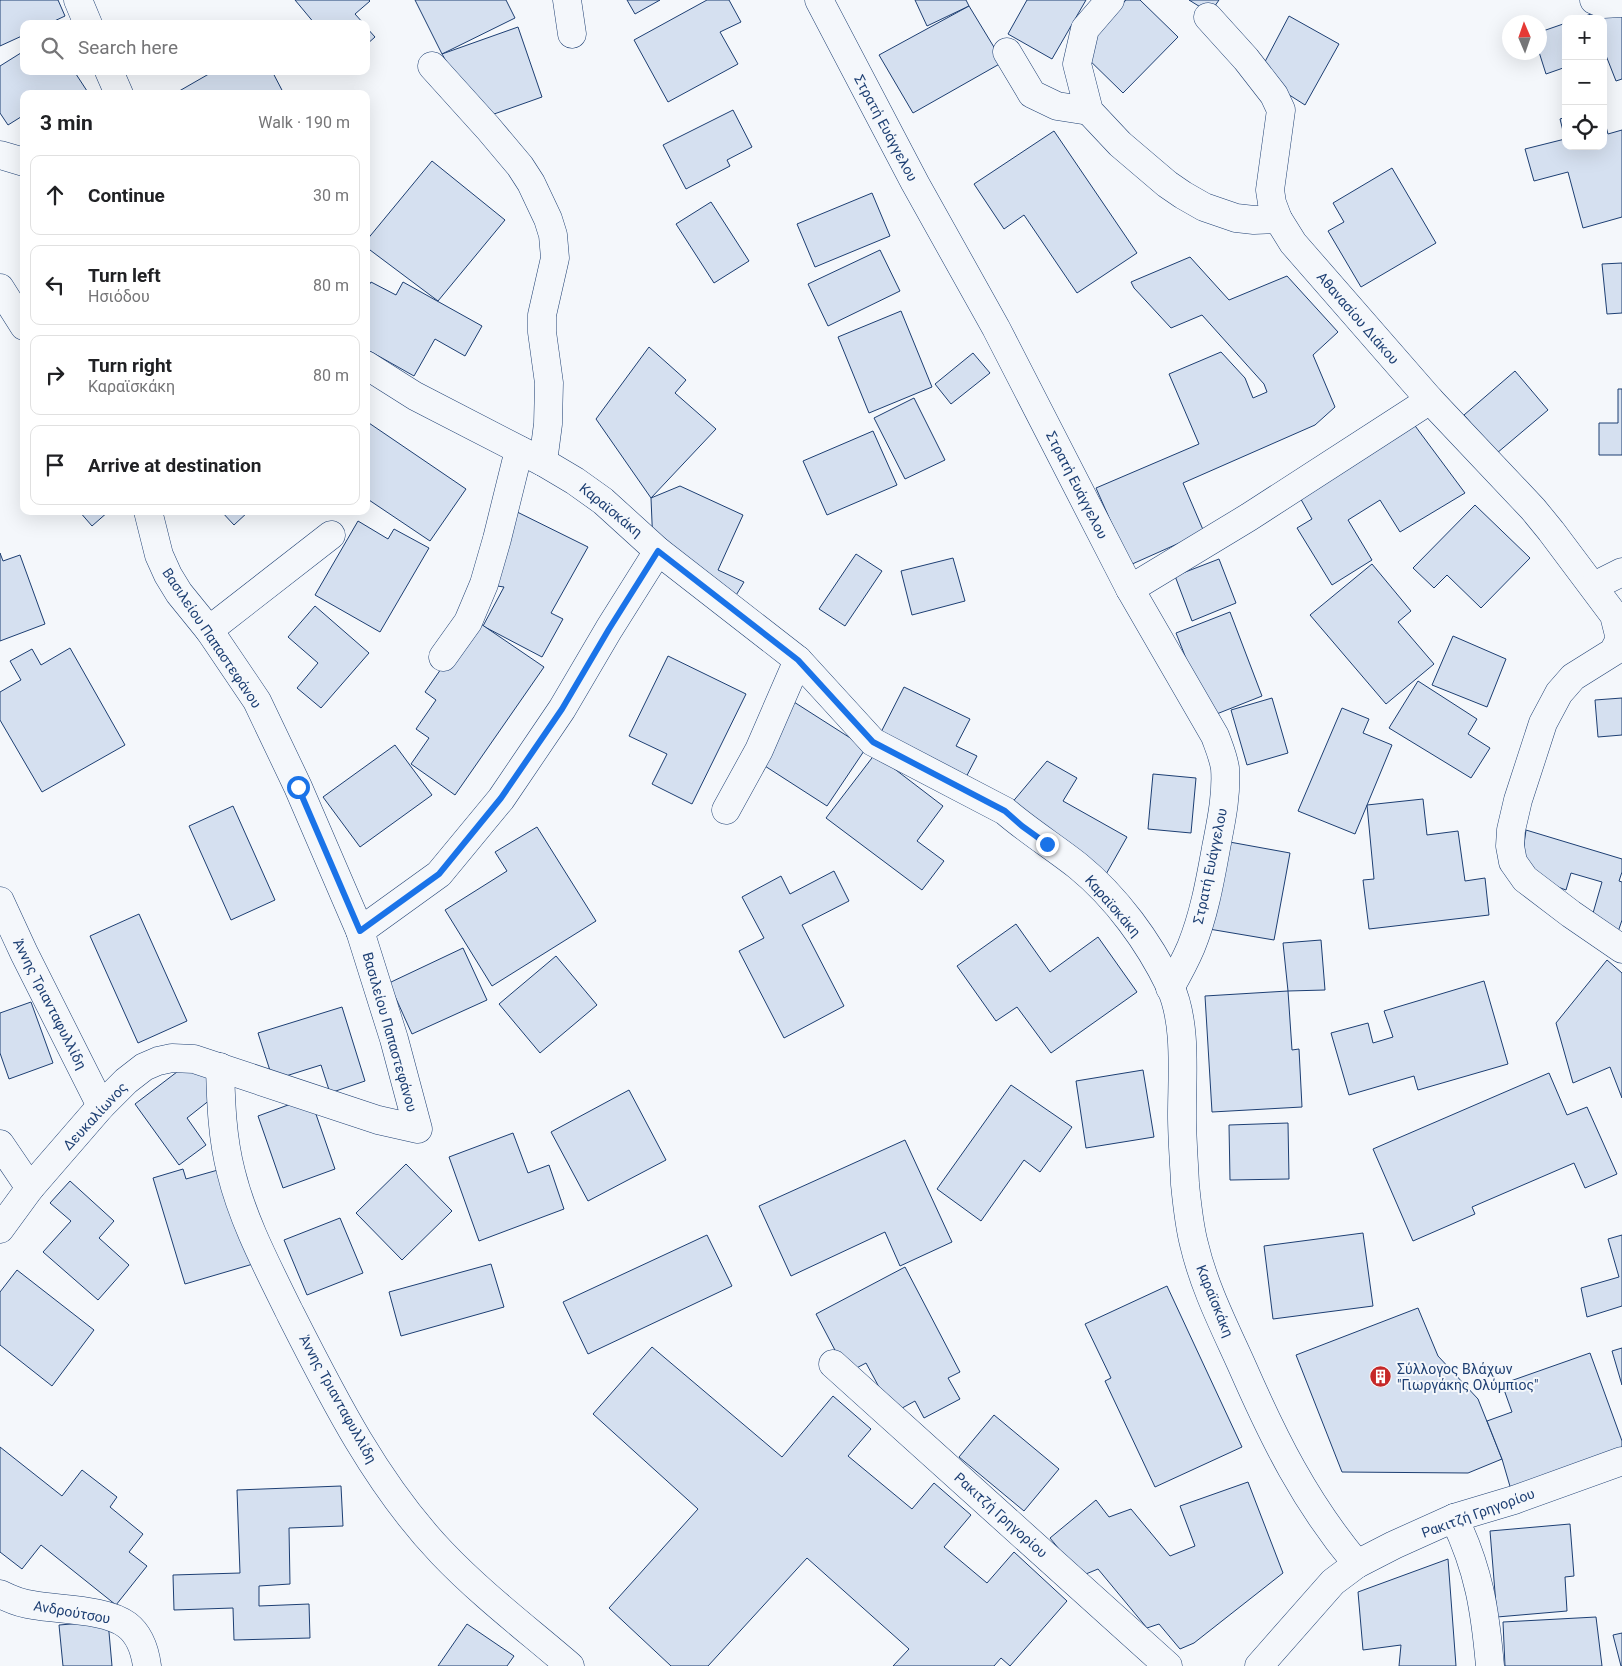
<!DOCTYPE html>
<html lang="en">
<head>
<meta charset="utf-8">
<style>
	body { margin:0; font-family:Roboto,sans-serif; background:#f6f6f6; color:#202124 }
	.controls { position:absolute; right:15px; top:15px; display:grid; overflow:hidden; border-radius:10px; box-shadow:0 5px 20px #0002 }
	.controls button { width:45px; height:45px; display:grid; place-items:center; padding:0; border:0; border-bottom:1px solid #e0e0e0; background:#fff; color:#202124; font:25px sans-serif }
	.compass { position:absolute; left:1502px; top:15px; width:45px; height:45px; border-radius:50%; background:#fff; box-shadow:0 5px 20px #0002; rotate:358deg }
	.stop { position:absolute; width:15px; height:15px; margin:-11px; border:4px solid #1a73e8; border-radius:50%; background:#fff }
	.stop.end { background:#1a73e8; border-color:#fff; box-shadow:0 1px 5px #0008 }
	.list { margin:0; padding:0; list-style:none }
	h2 { display:flex; justify-content:space-between; align-items:center; height:65px; margin:0; padding:0 20px; font-size:21px }
	h2 small { font-size:16px; font-weight:400; color:#757577 }
	.list li { display:grid; grid-template-columns:32px 1fr auto; gap:15px; align-items:center; box-sizing:border-box; height:80px; margin:0 10px 10px; padding:0 10px; border:1px solid #e0e0e0; border-radius:10px }
	.list b { display:block; font-size:19px; white-space:nowrap }
	.list p { margin:0; font-size:16px; white-space:nowrap; color:#757577 }
	.list em { font-size:16px; font-style:normal; color:#757577 }
	.icon { flex:none; width:28px; height:28px; fill:none; stroke:currentColor; stroke-width:2; stroke-linecap:round; stroke-linejoin:round }
	.map { position:relative; flex:none; width:1622px; height:1666px; overflow:hidden }
	.search { position:absolute; background:#fff; box-shadow:0 5px 20px #0002; left:20px; top:20px; width:350px; height:55px; display:flex; align-items:center; gap:12px; box-sizing:border-box; padding:0 18px; border-radius:10px; color:#757577; font-size:19px }
	.panel { position:absolute; background:#fff; box-shadow:0 5px 20px #0002; left:20px; top:90px; width:350px; height:425px; border-radius:10px }
	.map>svg:first-child { display:block }
	.building { fill:#d5e0f0; stroke:#1d3f73 }
	.lines { fill:none; stroke-linecap:round; stroke-linejoin:round }
	.minor-casing { stroke:#1d3f73; stroke-width:29 }
	.minor { stroke:#f4f7fb; stroke-width:28 }
	.route { stroke:#1a73e8; stroke-width:6 }
	.labels { text-anchor:middle; dominant-baseline:central; stroke-width:4; stroke-linejoin:round; paint-order:stroke }
	.street-label { font-size:14px; fill:#1d3f73; stroke:#f4f7fb }
	.poi-label { font-size:14px; fill:#1d3f73; stroke:#f4f7fb; text-anchor:start }
</style>
</head>
<body>
<div class="map">
<svg width="1622" height="1666" viewBox="0 0 1622 1666">
	<rect width="100%" height="100%" fill="#f4f7fb"/>
	<g class="building">
		<polygon points="0,0 58,0 65,16 48,24 24,24 24,35 0,46"/>
		<polygon points="295,0 369,0 370,1 355,14 364,24 315,24"/>
		<polygon points="415,0 506,0 515,18 442,54"/>
		<polygon points="627,0 660,0 635,14"/>
		<polygon points="707,0 729,0 741,22 720,32 738,64 668,102 634,40"/>
		<polygon points="915,0 966,0 969,6 927,26"/>
		<polygon points="1027,0 1086,0 1052,59 1008,34"/>
		<polygon points="1126,0 1140,0 1178,37 1123,93 1080,51"/>
		<polygon points="1189,0 1219,0 1210,13"/>
		<polygon points="1622,3 1622,79 1616,81 1605,53 1603,54 1603,19 1577,19"/>
		<polygon points="969,6 1003,62 913,113 879,55"/>
		<polygon points="1289,16 1339,44 1305,105 1258,75"/>
		<polygon points="1566,23 1566,67 1546,74 1539,52 1540,32"/>
		<polygon points="366,27 375,37 366,45"/>
		<polygon points="518,27 542,97 480,119 442,54"/>
		<polygon points="24,51 24,71 74,71 89,94 24,94 24,115 8,125 0,113 0,66"/>
		<polygon points="214,71 272,71 284,94 174,94"/>
		<polygon points="733,110 752,147 727,160 730,166 686,189 663,145"/>
		<polygon points="1603,115 1608,134 1622,130 1622,217 1583,228 1568,172 1534,181 1525,149 1565,139 1560,119 1566,117 1566,146 1603,146"/>
		<polygon points="1054,131 1137,253 1077,293 1024,215 1004,229 974,184"/>
		<polygon points="432,161 505,220 438,301 366,247 366,241"/>
		<polygon points="1392,168 1436,243 1361,287 1328,231 1344,222 1333,203"/>
		<polygon points="872,193 890,236 815,267 797,224"/>
		<polygon points="711,202 749,261 714,283 676,224"/>
		<polygon points="880,250 900,291 828,326 808,284"/>
		<polygon points="1190,257 1229,300 1287,276 1338,332 1313,355 1335,407 1315,425 1183,483 1204,532 1130,565 1096,488 1199,444 1169,374 1221,352 1245,378 1253,398 1267,392 1264,384 1202,315 1171,328 1134,288 1131,282"/>
		<polygon points="1622,263 1622,313 1607,314 1602,264"/>
		<polygon points="371,282 396,295 403,282 482,326 465,356 435,339 414,376 366,349 366,290"/>
		<polygon points="901,311 932,387 869,413 838,337"/>
		<polygon points="649,347 686,380 675,393 716,429 651,498 596,419"/>
		<polygon points="973,353 990,373 951,404 935,384"/>
		<polygon points="1515,371 1548,410 1497,453 1464,415"/>
		<polygon points="1618,389 1622,389 1622,455 1599,455 1599,423 1618,423"/>
		<polygon points="914,398 945,460 905,479 874,418"/>
		<polygon points="1407,415 1465,493 1400,532 1380,500 1348,520 1372,560 1332,585 1297,528 1312,519 1294,487"/>
		<polygon points="366,421 466,489 430,541 366,498"/>
		<polygon points="873,431 897,485 827,515 803,461"/>
		<polygon points="680,486 743,515 718,570 744,582 732,602 653,546 651,498"/>
		<polygon points="1475,505 1530,558 1481,608 1447,575 1434,588 1413,568"/>
		<polygon points="505,506 588,547 551,613 563,619 542,657 483,626 504,587 484,584"/>
		<polygon points="79,511 109,511 92,526"/>
		<polygon points="221,511 249,511 234,525"/>
		<polygon points="358,521 388,539 394,529 429,548 380,632 315,595"/>
		<polygon points="0,553 3,561 20,555 45,624 0,641"/>
		<polygon points="856,554 882,571 845,626 819,609"/>
		<polygon points="953,558 965,601 912,615 901,571"/>
		<polygon points="1219,559 1236,603 1192,621 1175,576"/>
		<polygon points="1372,564 1411,611 1398,622 1434,664 1386,704 1310,615"/>
		<polygon points="315,606 369,653 321,708 297,688 318,663 288,637"/>
		<polygon points="1230,612 1262,696 1209,717 1176,633"/>
		<polygon points="475,620 544,667 455,795 411,764 429,738 416,729 436,700 425,692"/>
		<polygon points="1453,636 1506,659 1487,707 1432,685"/>
		<polygon points="70,648 125,745 42,792 0,720 0,692 21,680 10,661 32,649 41,665"/>
		<polygon points="668,656 746,694 692,804 652,784 667,754 629,736"/>
		<polygon points="1418,681 1477,719 1468,734 1490,748 1471,778 1389,728"/>
		<polygon points="904,687 970,719 956,746 977,756 962,785 876,742"/>
		<polygon points="783,695 866,748 827,806 754,759"/>
		<polygon points="1272,698 1288,753 1247,765 1231,710"/>
		<polygon points="1622,698 1622,735 1598,737 1595,700"/>
		<polygon points="1342,708 1369,719 1363,733 1392,745 1355,834 1298,811"/>
		<polygon points="395,745 432,795 360,847 323,797"/>
		<polygon points="875,754 943,806 917,841 944,861 922,890 826,818"/>
		<polygon points="1047,761 1077,778 1063,801 1127,837 1105,876 1005,811"/>
		<polygon points="1153,774 1196,778 1191,833 1148,829"/>
		<polygon points="1423,799 1427,835 1458,831 1465,881 1485,878 1489,915 1369,929 1363,880 1374,879 1367,805"/>
		<polygon points="233,806 275,900 231,920 189,826"/>
		<polygon points="537,827 596,921 492,986 445,910 507,871 495,852"/>
		<polygon points="1526,830 1622,859 1622,872 1619,881 1622,882 1622,920 1616,938 1589,927 1602,882 1571,873 1566,890 1520,873"/>
		<polygon points="1224,841 1290,853 1274,940 1209,929"/>
		<polygon points="834,871 849,901 802,925 844,1006 784,1038 739,951 764,938 742,897 781,876 790,894"/>
		<polygon points="139,914 187,1021 138,1043 90,936"/>
		<polygon points="1016,924 1050,972 1098,937 1137,992 1051,1053 1017,1007 996,1021 957,966"/>
		<polygon points="1321,940 1325,990 1288,991 1283,943"/>
		<polygon points="463,948 487,1000 412,1034 389,983"/>
		<polygon points="556,956 597,1005 540,1053 499,1004"/>
		<polygon points="1607,960 1622,973 1622,1098 1610,1067 1573,1083 1556,1023"/>
		<polygon points="1484,981 1508,1064 1418,1090 1414,1076 1349,1095 1331,1033 1368,1023 1373,1043 1393,1037 1384,1011"/>
		<polygon points="1288,991 1292,1050 1299,1049 1302,1107 1212,1112 1205,996"/>
		<polygon points="31,1002 53,1063 9,1079 0,1053 0,1013"/>
		<polygon points="342,1007 365,1081 330,1093 321,1065 273,1080 258,1033"/>
		<polygon points="194,1059 220,1092 187,1118 206,1145 179,1165 135,1104"/>
		<polygon points="1143,1070 1154,1137 1086,1148 1076,1081"/>
		<polygon points="1549,1073 1567,1115 1587,1107 1617,1174 1585,1188 1574,1163 1472,1207 1475,1214 1413,1241 1373,1149"/>
		<polygon points="1011,1085 1072,1127 1040,1172 1024,1160 981,1221 937,1189"/>
		<polygon points="629,1090 666,1160 588,1201 551,1132"/>
		<polygon points="310,1097 335,1169 283,1188 258,1116"/>
		<polygon points="1288,1123 1289,1179 1230,1180 1229,1125"/>
		<polygon points="513,1133 528,1173 549,1165 564,1209 479,1241 449,1157"/>
		<polygon points="905,1140 952,1242 900,1266 885,1232 791,1276 759,1206"/>
		<polygon points="406,1164 452,1211 402,1260 356,1213"/>
		<polygon points="225,1168 253,1264 185,1284 153,1178 183,1169 186,1179"/>
		<polygon points="70,1181 114,1221 99,1238 129,1265 98,1300 43,1252 71,1221 50,1203"/>
		<polygon points="340,1218 363,1273 307,1295 284,1240"/>
		<polygon points="1363,1233 1373,1306 1273,1319 1264,1246"/>
		<polygon points="707,1235 732,1286 588,1354 563,1302"/>
		<polygon points="1622,1235 1622,1306 1587,1317 1581,1288 1619,1277 1608,1239"/>
		<polygon points="491,1264 504,1307 401,1336 389,1292"/>
		<polygon points="905,1267 960,1372 948,1378 960,1399 924,1418 915,1401 893,1413 866,1363 847,1373 816,1314"/>
		<polygon points="17,1270 94,1330 52,1386 0,1345 0,1292"/>
		<polygon points="1167,1286 1242,1447 1155,1487 1105,1381 1111,1378 1085,1324"/>
		<polygon points="1418,1308 1438,1356 1478,1399 1502,1459 1468,1473 1342,1472 1296,1355"/>
		<polygon points="652,1347 782,1457 833,1396 871,1429 848,1456 912,1509 934,1483 971,1515 944,1547 987,1583 1014,1552 1067,1601 1010,1666 1001,1658 994,1666 893,1666 909,1649 807,1558 708,1666 671,1666 609,1608 698,1509 593,1414"/>
		<polygon points="1622,1348 1622,1385 1612,1351"/>
		<polygon points="1590,1353 1622,1441 1622,1461 1514,1500 1502,1459 1487,1421 1512,1412 1502,1384"/>
		<polygon points="994,1415 1059,1469 1024,1511 959,1457"/>
		<polygon points="0,1447 62,1496 82,1470 117,1497 110,1507 143,1534 129,1552 147,1566 116,1605 41,1545 22,1569 0,1552"/>
		<polygon points="1248,1482 1283,1573 1194,1643 1180,1649 1159,1624 1147,1628 1098,1569 1081,1576 1050,1538 1096,1500 1109,1517 1131,1509 1170,1556 1195,1546 1180,1506"/>
		<polygon points="341,1486 343,1526 289,1528 290,1584 259,1586 259,1606 309,1604 310,1638 234,1640 233,1608 174,1610 173,1575 240,1573 237,1490"/>
		<polygon points="1570,1524 1574,1576 1565,1577 1567,1611 1497,1617 1490,1531"/>
		<polygon points="1448,1559 1456,1666 1399,1666 1401,1645 1363,1650 1358,1592"/>
		<polygon points="1596,1617 1602,1666 1505,1666 1503,1622"/>
		<polygon points="108,1621 112,1666 63,1666 59,1625"/>
		<polygon points="467,1624 514,1656 507,1666 438,1666"/>
		<polygon points="1622,1633 1622,1666 1621,1666 1613,1635"/>
	</g>
	<g class="lines">
		<defs>
			<g id="minor">
				<polyline points="78,0 88,24"/>
				<polyline points="567,0 572,34"/>
				<path d="M 819,0 L 915,183 L 996,328 L 1130,589 L 1215,736 C 1219,747 1223,756 1225,768 C 1227,795 1221,822 1216,848 C 1210,881 1204,915 1191,947 C 1185,961 1178,974 1170,988"/>
				<polyline points="1110,0 1085,29 1077,64 1089,111 1120,144 1167,184 1183,195 1204,207 1236,218 1254,220 1278,219"/>
				<polyline points="1594,0 1603,4 1622,3"/>
				<polyline points="1208,17 1246,59 1274,95 1281,110 1270,190 1272,203 1278,219 1293,243 1430,400 1533,509 1551,531 1614,615 1619,635 1619,641 1613,652 1573,677 1559,693 1543,723 1518,800 1511,830 1510,846 1513,862 1525,879 1571,914 1622,949"/>
				<polyline points="1007,52 1032,94 1057,106 1089,111"/>
				<polyline points="432,66 488,128 520,166 531,183 548,219 553,235 555,258 542,315 542,332 549,383 548,424 543,462"/>
				<polyline points="109,71 119,94"/>
				<polyline points="0,155 24,162"/>
				<polyline points="0,288 24,326"/>
				<path d="M 366,365 L 415,396 L 543,462 L 575,481 L 603,501 L 658,551 L 798,660 L 873,742 L 1005,811 C 1028,831 1054,847 1078,866 C 1116,897 1149,942 1170,986 C 1187,1023 1182,1074 1182,1115 C 1182,1138 1184,1161 1185,1184 C 1187,1204 1189,1225 1194,1244 C 1204,1287 1224,1326 1242,1366 C 1274,1439 1305,1502 1357,1564"/>
				<polyline points="1594,586 1622,572"/>
				<polyline points="1130,589 1249,517 1430,400"/>
				<polyline points="209,630 331,535"/>
				<polyline points="443,657 468,622 484,584 497,539 519,450"/>
				<polyline points="726,810 759,750 798,660"/>
				<polyline points="0,901 24,953 101,1106"/>
				<polyline points="360,931 439,874 501,799 562,709 609,629 658,551"/>
				<path d="M 220,1067 C 221,1103 222,1137 231,1172 C 243,1221 267,1266 289,1311 C 332,1396 376,1484 442,1553 C 481,1594 527,1629 570,1666"/>
				<polyline points="0,1144 30,1188"/>
				<polyline points="0,1229 30,1188 101,1106 126,1081 144,1067 158,1061 172,1058 194,1059 378,1120 418,1129 394,1039 360,931 298,787 257,701 209,630 179,593 168,575 159,555 148,511"/>
				<polyline points="833,1364 1168,1666"/>
				<path d="M 1454,1518 C 1479,1570 1485,1610 1490,1666"/>
				<path d="M 0,1594 C 10,1599 22,1604 33,1605 C 60,1610 106,1609 127,1625 C 140,1635 145,1651 147,1666"/>
				<polyline points="1259,1666 1333,1582 1357,1564 1394,1545 1454,1518 1514,1500 1622,1461"/>
			</g>
		</defs>
		<use href="#minor" class="minor-casing"/>
		<use href="#minor" class="minor"/>
	</g>
	<g class="lines">
		<polyline class="route" points="298,787 360,931 439,874 501,798 562,709 609,629 658,551 798,660 873,742 1005,811 1022,826 1047,844"/>
	</g>
	<defs>
		<symbol id="building-disc" viewBox="-11 -11 22 22"><circle r="9.5" fill="#c62828" stroke="#f4f7fb"/><path d="M-4-6H4V6H1V3H-1V6H-4ZM-2.5-4.3h1.7v1.8h-1.7ZM.8-4.3h1.7v1.8H.8ZM-2.5-1h1.7V.8h-1.7ZM.8-1h1.7V.8H.8Z" fill="#fff"/></symbol>
	</defs>
	<g fill-rule="evenodd">
		<use href="#building-disc" x="1368" y="1364" width="25" height="25"/>
	</g>
	<g class="labels">
		<g class="street-label">
			<text transform="translate(886 128) rotate(62)">Στρατή Ευάγγελου</text>
			<text transform="translate(1358 318) rotate(49)">Αθανασίου Διάκου</text>
			<text transform="translate(1077 485) rotate(63)">Στρατή Ευάγγελου</text>
			<text transform="translate(611 510) rotate(39)">Καραϊσκάκη</text>
			<text transform="translate(212 638) rotate(56)">Βασιλείου Παπαστεφάνου</text>
			<text transform="translate(1210 866) rotate(-78)">Στρατή Ευάγγελου</text>
			<text transform="translate(1113 906) rotate(49)">Καραϊσκάκη</text>
			<text transform="translate(50 1004) rotate(63)">Άννης Τριανταφυλλίδη</text>
			<text transform="translate(390 1032) rotate(74)">Βασιλείου Παπαστεφάνου</text>
			<text transform="translate(95 1116) rotate(-47)">Δευκαλίωνος</text>
			<text transform="translate(1215 1301) rotate(68)">Καραϊσκάκη</text>
			<text transform="translate(338 1399) rotate(61)">Άννης Τριανταφυλλίδη</text>
			<text transform="translate(1478 1513) rotate(-20)">Ρακιτζή Γρηγορίου</text>
			<text transform="translate(1001 1515) rotate(42)">Ρακιτζή Γρηγορίου</text>
			<text transform="translate(72 1612) rotate(10)">Ανδρούτσου</text>
		</g>
		<g class="poi-label">
			<text x="1397" y="1369">Σύλλογος Βλάχων<tspan x="1397" dy="16">"Γιωργάκης Ολύμπιος"</tspan></text>
		</g>
	</g>
</svg>
<div class="controls">
<button>+</button>
<button>−</button>
<button><svg class="icon" aria-label="locate" viewBox="0 0 24 24"><circle cx="12" cy="12" r="6"/><path d="M12 2v4M12 18v4M2 12h4M18 12h4"/></svg></button>
</div>
<svg class="compass" viewBox="-18 -18 36 36"><path d="M0-13l5 13h-10z" fill="#e53935"/><path d="M0 13l5-13h-10z" fill="#757577"/></svg>
<div class="stop" style="left:298px;top:787px"></div>
<div class="stop end" style="left:1047px;top:844px"></div>
<div class="search"><svg class="icon" aria-label="search" viewBox="0 0 24 24"><circle cx="10" cy="10" r="6"/><path d="M15 15l6 6"/></svg>Search here</div>
<section class="panel">
<h2>3 min<small>Walk · 190 m</small></h2>
<ul class="list">
<li><svg class="icon" aria-label="ahead" viewBox="0 0 24 24"><path d="M12 20V5M6 11l6-6 6 6"/></svg><div><b>Continue</b></div><em>30 m</em></li>
<li><svg class="icon" aria-label="left" viewBox="0 0 24 24"><path d="M17 20v-9H6M10 6l-5 5 5 5"/></svg><div><b>Turn left</b><p>Ησιόδου</p></div><em>80 m</em></li>
<li><svg class="icon" aria-label="right" viewBox="0 0 24 24"><path d="M7 20v-9h11M14 6l5 5-5 5"/></svg><div><b>Turn right</b><p>Καραϊσκάκη</p></div><em>80 m</em></li>
<li><svg class="icon" aria-label="arrive" viewBox="0 0 24 24"><path d="M6 21V4h12l-3 4 3 4H6"/></svg><div><b>Arrive at destination</b></div></li>
</ul>
</section>
</div>
</body>
</html>
